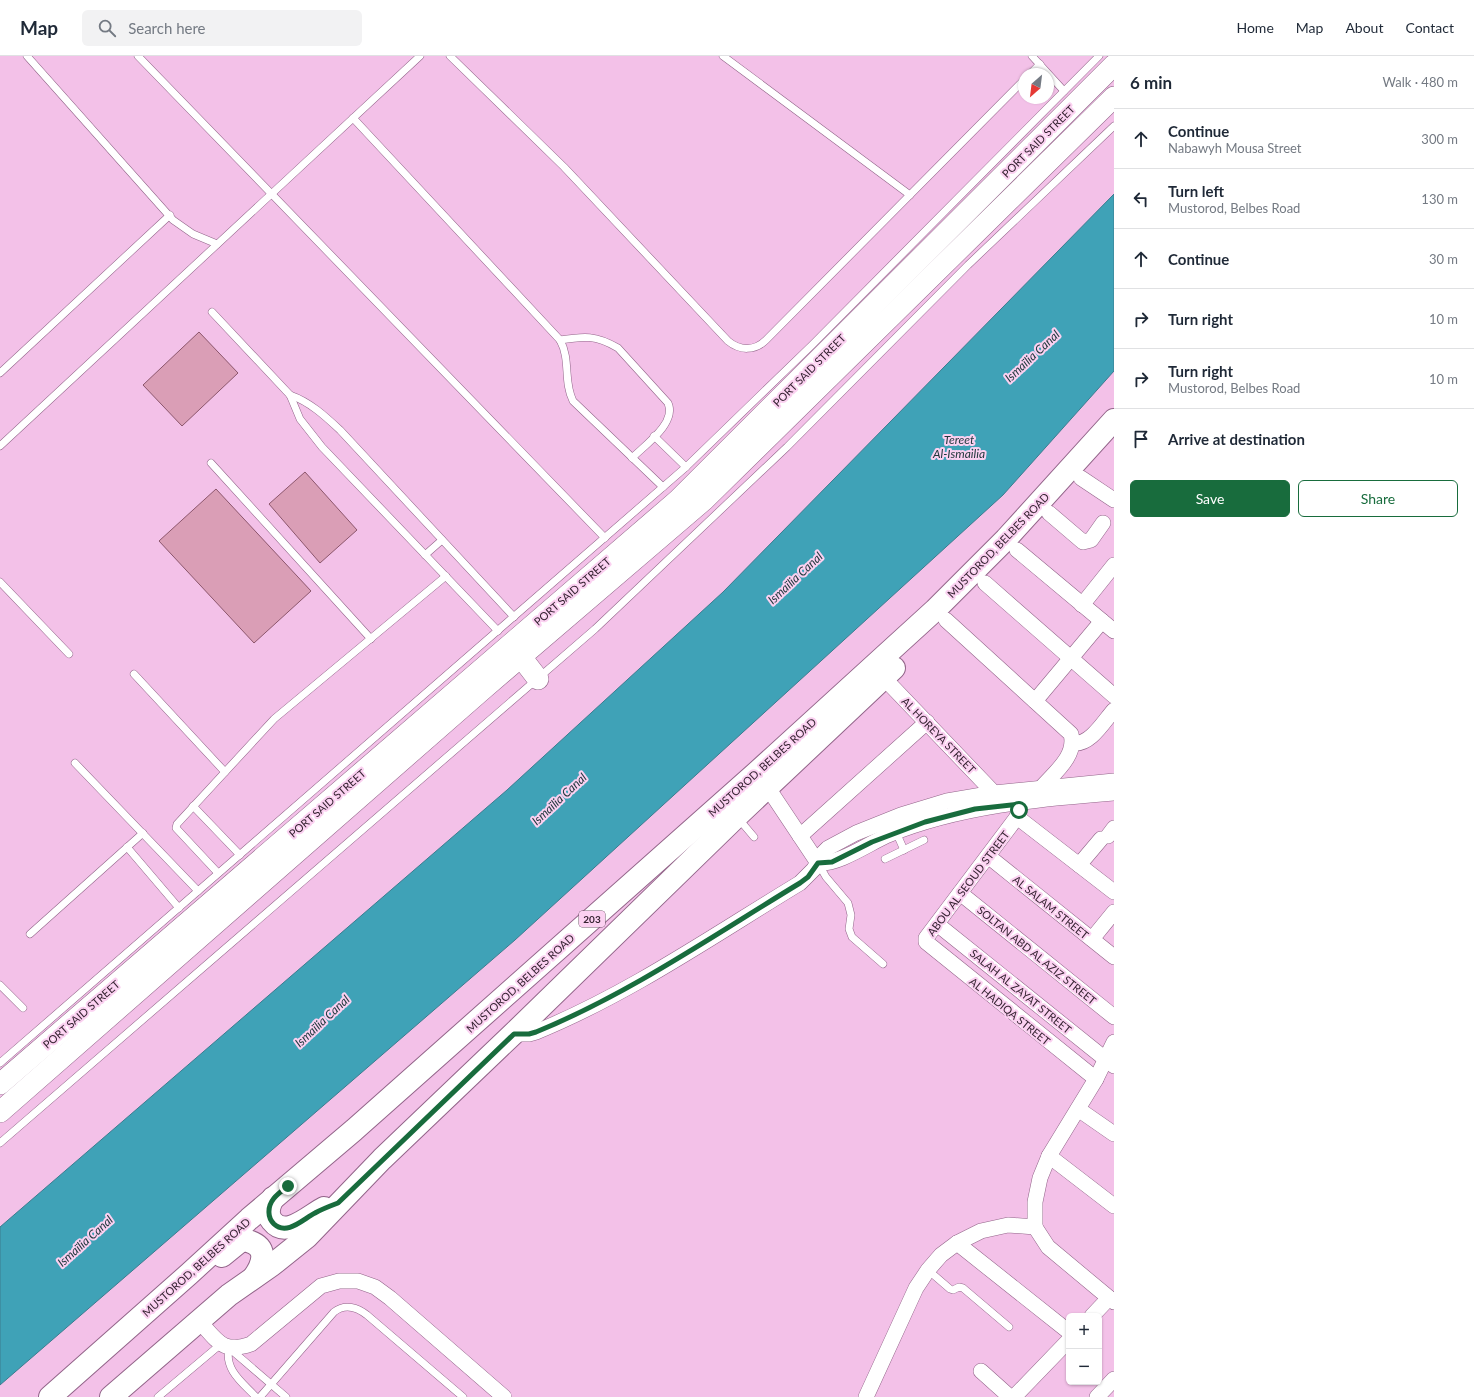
<!DOCTYPE html>
<html lang="en">
<head>
<meta charset="utf-8">
<style>
	body { margin:0; font-family:Lato,sans-serif; background:#f2f2f3; color:#1f2937 }
	.controls { position:absolute; right:12px; bottom:12px; display:grid; overflow:hidden; border-radius:6px; box-shadow:0 1px 3px #0004 }
	.controls button { width:36px; height:36px; display:grid; place-items:center; padding:0; border:0; border-bottom:1px solid #e0e1e3; background:#fff; color:#1f2937; font:20px sans-serif }
	.compass { position:absolute; left:1018px; top:12px; width:36px; height:36px; border-radius:50%; background:#fff; box-shadow:0 1px 3px #0004; rotate:208deg }
	.stop { position:absolute; width:12px; height:12px; margin:-9px; border:3px solid #186c3d; border-radius:50%; background:#fff }
	.stop.end { background:#186c3d; border-color:#fff; box-shadow:0 1px 4px #0008 }
	.list { margin:0; padding:0; list-style:none }
	h2 { display:flex; justify-content:space-between; align-items:center; height:52px; margin:0; padding:0 16px; font-size:17px }
	h2 small { font-size:13px; font-weight:400; color:#747a83 }
	.list li { display:grid; grid-template-columns:26px 1fr auto; gap:12px; align-items:center; box-sizing:border-box; height:60px; padding:0 16px; border-top:1px solid #e0e1e3 }
	.list b { display:block; font-size:15px; white-space:nowrap }
	.list p { margin:0; font-size:13px; white-space:nowrap; color:#747a83 }
	.list em { font-size:13px; font-style:normal; color:#747a83 }
	.actions { display:flex; gap:8px; padding:12px 16px }
	.actions a { flex:1; padding:9px 0; border:1px solid #186c3d; border-radius:6px; text-align:center; font-size:14px; color:#186c3d }
	.actions .main { background:#186c3d; color:#fff }
	.icon { flex:none; width:22px; height:22px; fill:none; stroke:currentColor; stroke-width:2; stroke-linecap:round; stroke-linejoin:round }
	.map { position:relative; flex:none; width:1114px; height:1341px; overflow:hidden }
	header { display:flex; align-items:center; gap:24px; box-sizing:border-box; height:56px; padding:0 20px; background:#fff; border-bottom:1px solid #e0e1e3 }
	header strong { font-size:19px }
	nav { display:flex; gap:22px; margin-inline-start:auto; font-size:14px }
	.search { width:280px; height:36px; background:#f2f2f3; display:flex; align-items:center; gap:10px; box-sizing:border-box; padding:0 14px; border-radius:6px; color:#747a83; font-size:15px }
	main { display:flex }
	aside { flex:1; background:#fff }
	.map>svg:first-child { display:block }
	.water { fill:#3fa2b7; stroke:#3c7c8f }
	.building { fill:#da9eb6; stroke:#8c566c }
	.lines { fill:none; stroke-linecap:round; stroke-linejoin:round }
	.lane-casing { stroke:#926489; stroke-width:8 }
	.street-casing { stroke:#926489; stroke-width:16 }
	.secondary-casing { stroke:#926489; stroke-width:22 }
	.primary-casing { stroke:#926489; stroke-width:24 }
	.lane { stroke:#fff; stroke-width:7 }
	.street { stroke:#fff; stroke-width:15 }
	.secondary { stroke:#fff; stroke-width:21 }
	.primary { stroke:#fff; stroke-width:22 }
	.route { stroke:#186c3d; stroke-width:5 }
	.labels { text-anchor:middle; dominant-baseline:central; stroke-width:4; stroke-linejoin:round; paint-order:stroke }
	.shield { fill:#fbd1f1; stroke:#71576b; stroke-width:1 }
	.shield-label { font-size:10px; font-weight:bold; fill:#362332 }
	.street-label { font-size:11px; fill:#362332; stroke:#fbd1f1 }
	.water-label { font-size:12px; font-style:italic; fill:#22393e; stroke:#fbd1f1 }
</style>
</head>
<body>
<header>
<strong>Map</strong>
<div class="search"><svg class="icon" aria-label="search" viewBox="0 0 24 24"><circle cx="10" cy="10" r="6"/><path d="M15 15l6 6"/></svg>Search here</div>
<nav><a>Home</a><a>Map</a><a>About</a><a>Contact</a></nav>
</header>
<main>
<div class="map">
<svg width="1114" height="1341" viewBox="0 0 1114 1341">
	<rect width="100%" height="100%" fill="#f3c1e8"/>
	<polygon class="water" points="1114,138 1114,315 1003,439 515,884 0,1329 0,1171 507,734 723,536"/>
	<g class="building">
		<polygon points="199,276 238,317 182,370 143,329"/>
		<polygon points="305,416 357,474 320,507 269,448"/>
		<polygon points="216,433 311,535 254,587 159,485"/>
	</g>
	<g class="lines">
		<defs>
			<g id="lane">
				<polyline points="27,0 173,164 193,178 217,188"/>
				<polyline points="138,0 605,482"/>
				<path d="M 450,0 L 564,111 L 728,285 C 740,295 755,295 766,284 L 1024,24"/>
				<polyline points="723,0 910,139"/>
				<polyline points="1032,0 1064,35"/>
				<polyline points="1030,18 1040,8"/>
				<path d="M 353,62 L 560,284 C 571,304 563,325 573,345 L 663,431"/>
				<polyline points="212,256 290,339 300,363 322,391 498,575"/>
				<path d="M 560,284 C 584,280 596,279 618,292 L 668,347 C 677,367 645,389 632,402"/>
				<polyline points="0,317 170,159"/>
				<path d="M 290,339 C 310,346 325,360 340,374 L 514,561"/>
				<polyline points="654,380 686,411"/>
				<polyline points="0,390 420,0"/>
				<polyline points="211,407 371,583"/>
				<polyline points="425,499 442,484"/>
				<polyline points="0,526 69,598"/>
				<polyline points="134,618 225,716"/>
				<polyline points="75,707 198,835"/>
				<polyline points="193,750 240,799"/>
				<polyline points="738,762 754,781"/>
				<polyline points="896,776 904,794"/>
				<polyline points="127,791 179,852"/>
				<polyline points="885,803 924,784"/>
				<polyline points="818,807 826,821 848,847 851,859 849,873 852,881 883,908"/>
				<polyline points="218,817 176,772 177,768 274,663 446,520"/>
				<polyline points="30,878 143,777"/>
				<polyline points="0,929 23,952"/>
				<polyline points="0,1007 686,411 812,289 1099,0"/>
				<polyline points="0,1087 595,573 787,391 968,209 1114,70"/>
				<polyline points="928,1214 950,1233 953,1234 959,1231 963,1232 1009,1271"/>
				<polyline points="158,1341 221,1288"/>
				<path d="M 256,1341 C 243,1327 224,1314 229,1292 L 286,1341"/>
				<path d="M 260,1341 L 334,1256 C 345,1247 358,1252 367,1259 L 463,1341"/>
			</g>
			<g id="street">
				<polyline points="1081,422 1114,444"/>
				<polyline points="1049,457 1083,486 1091,484 1103,467"/>
				<polyline points="1017,494 1114,575"/>
				<polyline points="985,527 1114,640"/>
				<polyline points="1082,549 1114,509"/>
				<path d="M 946,564 L 1071,678 C 1077,700 1054,717 1041,732"/>
				<polyline points="883,621 994,737"/>
				<polyline points="1035,645 1102,565"/>
				<path d="M 1073,687 C 1090,690 1104,665 1114,654"/>
				<polyline points="768,732 818,807"/>
				<polyline points="1020,748 1017,761 926,882 926,886 1096,1023"/>
				<polyline points="1017,761 1114,836"/>
				<polyline points="800,780 927,666"/>
				<polyline points="1108,780 1114,772"/>
				<polyline points="988,800 1114,901"/>
				<path d="M 818,807 C 838,809 868,788 888,779 C 959,750 1038,743 1114,737"/>
				<polyline points="1079,809 1101,783"/>
				<polyline points="960,837 1114,961"/>
				<polyline points="937,868 1114,1010"/>
				<polyline points="1092,883 1114,856"/>
				<path d="M 513,978 L 529,978 L 536,976 C 629,938 714,879 800,827 L 814,813 L 823,797 L 828,792 L 856,777 L 901,759 L 947,745 L 994,737 L 1114,725"/>
				<polyline points="1078,1053 1114,1078"/>
				<polyline points="1049,1100 1114,1150"/>
				<polyline points="1035,1171 1035,1146 1040,1122 1049,1100 1096,1023 1114,986"/>
				<polyline points="1035,1171 1048,1191 1114,1246"/>
				<polyline points="957,1187 1069,1276"/>
				<polyline points="1092,1260 1109,1242"/>
				<path d="M 199,1265 C 218,1285 222,1298 251,1288 L 321,1230 L 339,1225 L 358,1225 L 375,1231 L 390,1242 L 504,1341"/>
				<polyline points="981,1315 1010,1341"/>
				<polyline points="866,1341 916,1232 928,1214 941,1199 957,1187 981,1175 1008,1169 1035,1171"/>
				<polyline points="1014,1341 1069,1284"/>
				<polyline points="1097,1341 1114,1323"/>
			</g>
			<g id="secondary">
				<polyline points="521,601 538,623"/>
				<polyline points="0,1028 678,444 1114,9"/>
				<polyline points="0,1056 482,634 704,444 1114,41"/>
			</g>
			<g id="primary">
				<path d="M 273,1142 C 269,1150 266,1158 272,1165 C 286,1183 310,1159 324,1152"/>
				<path d="M 222,1200 L 238,1187 L 244,1184 C 268,1189 265,1205 254,1221"/>
				<polyline points="50,1341 189,1218 249,1163 354,1074 755,718 935,554 1006,483 1114,364"/>
				<polyline points="111,1341 229,1239 272,1209 307,1181 382,1103 513,978 736,761 894,612"/>
			</g>
		</defs>
		<use href="#lane" class="lane-casing"/>
		<use href="#street" class="street-casing"/>
		<use href="#secondary" class="secondary-casing"/>
		<use href="#primary" class="primary-casing"/>
		<use href="#lane" class="lane"/>
		<use href="#street" class="street"/>
		<use href="#secondary" class="secondary"/>
		<use href="#primary" class="primary"/>
	</g>
	<g class="lines">
		<path class="route" d="M 288,1130 C 279,1137 268,1144 269,1157 C 269,1161 271,1165 274,1168 C 287,1180 303,1163 315,1157 C 322,1153 330,1150 338,1147 L 514,978 L 529,978 L 536,976 C 629,938 714,879 800,827 L 808,821 L 818,807 L 832,806 L 872,786 L 925,766 L 975,753 L 1020,748 L 1019,754"/>
	</g>
	<g class="labels">
		<rect class="shield" x="579" y="855" width="26" height="16" rx="3"/>
		<g class="shield-label">
			<text x="592" y="863">203</text>
		</g>
		<g class="street-label">
			<text transform="translate(1038 85) rotate(-45)">PORT SAID STREET</text>
			<text transform="translate(809 314) rotate(-45)">PORT SAID STREET</text>
			<text transform="translate(998 489) rotate(-46)">MUSTOROD, BELBES ROAD</text>
			<text transform="translate(572 535) rotate(-41)">PORT SAID STREET</text>
			<text transform="translate(939 679) rotate(46)">AL HOREYA STREET</text>
			<text transform="translate(762 711) rotate(-42)">MUSTOROD, BELBES ROAD</text>
			<text transform="translate(327 747) rotate(-41)">PORT SAID STREET</text>
			<text transform="translate(968 827) rotate(-53)">ABOU AL SEOUD STREET</text>
			<text transform="translate(1051 851) rotate(39)">AL SALAM STREET</text>
			<text transform="translate(1037 899) rotate(39)">SOLTAN ABD AL AZIZ STREET</text>
			<text transform="translate(520 927) rotate(-42)">MUSTOROD, BELBES ROAD</text>
			<text transform="translate(1021 935) rotate(39)">SALAH AL ZAYAT STREET</text>
			<text transform="translate(1010 955) rotate(39)">AL HADIQA STREET</text>
			<text transform="translate(81 958) rotate(-41)">PORT SAID STREET</text>
			<text transform="translate(196 1211) rotate(-42)">MUSTOROD, BELBES ROAD</text>
		</g>
		<g class="water-label">
			<text transform="translate(1032 300) rotate(-43)">Ismaïlia Canal</text>
			<text x="959" y="383">Tereet<tspan x="959" dy="14">Al-Ismailia</tspan></text>
			<text transform="translate(795 522) rotate(-43)">Ismaïlia Canal</text>
			<text transform="translate(559 743) rotate(-43)">Ismaïlia Canal</text>
			<text transform="translate(322 965) rotate(-43)">Ismaïlia Canal</text>
			<text transform="translate(85 1185) rotate(-42)">Ismaïlia Canal</text>
		</g>
	</g>
</svg>
<div class="controls">
<button>+</button>
<button>−</button>
</div>
<svg class="compass" viewBox="-18 -18 36 36"><path d="M0-13l5 13h-10z" fill="#e53935"/><path d="M0 13l5-13h-10z" fill="#747a83"/></svg>
<div class="stop" style="left:1019px;top:754px"></div>
<div class="stop end" style="left:288px;top:1130px"></div>
</div>
<aside>
<h2>6 min<small>Walk · 480 m</small></h2>
<ul class="list">
<li><svg class="icon" aria-label="ahead" viewBox="0 0 24 24"><path d="M12 20V5M6 11l6-6 6 6"/></svg><div><b>Continue</b><p>Nabawyh Mousa Street</p></div><em>300 m</em></li>
<li><svg class="icon" aria-label="left" viewBox="0 0 24 24"><path d="M17 20v-9H6M10 6l-5 5 5 5"/></svg><div><b>Turn left</b><p>Mustorod, Belbes Road</p></div><em>130 m</em></li>
<li><svg class="icon" aria-label="ahead" viewBox="0 0 24 24"><path d="M12 20V5M6 11l6-6 6 6"/></svg><div><b>Continue</b></div><em>30 m</em></li>
<li><svg class="icon" aria-label="right" viewBox="0 0 24 24"><path d="M7 20v-9h11M14 6l5 5-5 5"/></svg><div><b>Turn right</b></div><em>10 m</em></li>
<li><svg class="icon" aria-label="right" viewBox="0 0 24 24"><path d="M7 20v-9h11M14 6l5 5-5 5"/></svg><div><b>Turn right</b><p>Mustorod, Belbes Road</p></div><em>10 m</em></li>
<li><svg class="icon" aria-label="arrive" viewBox="0 0 24 24"><path d="M6 21V4h12l-3 4 3 4H6"/></svg><div><b>Arrive at destination</b></div></li>
</ul>
<div class="actions"><a class="main">Save</a><a>Share</a></div>
</aside>
</main>
</body>
</html>
